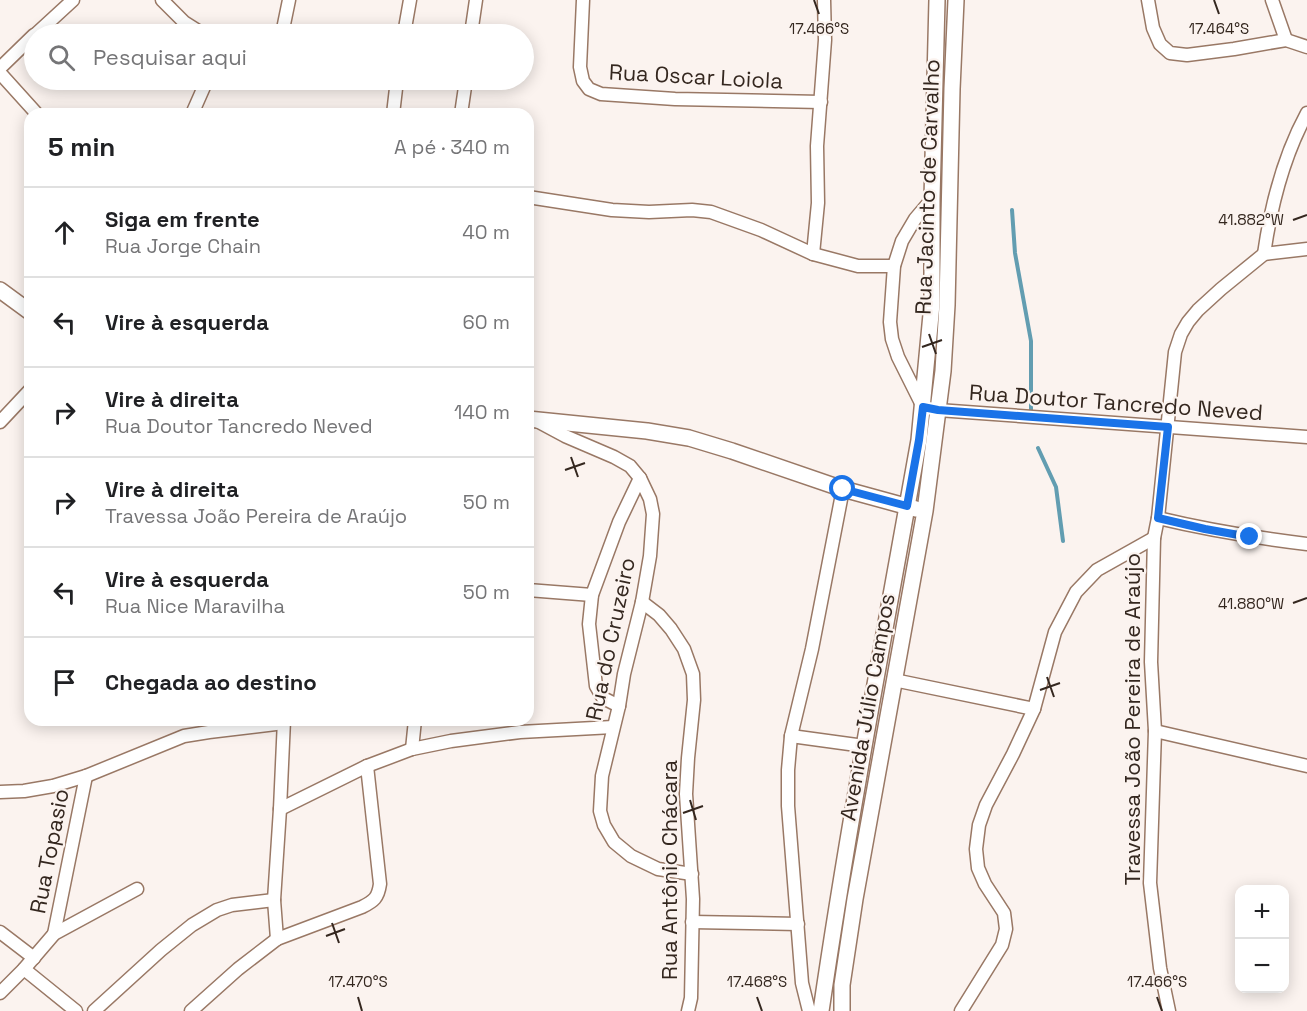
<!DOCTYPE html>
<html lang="pt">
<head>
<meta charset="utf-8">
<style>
	body { margin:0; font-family:"Space Grotesk",sans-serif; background:#f2f2f2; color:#202124 }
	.controls { position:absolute; right:18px; bottom:18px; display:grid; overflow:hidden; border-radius:12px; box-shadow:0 3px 15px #0003 }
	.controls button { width:54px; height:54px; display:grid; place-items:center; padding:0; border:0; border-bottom:2px solid #e0e0e0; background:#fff; color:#202124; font:30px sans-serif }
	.stop { position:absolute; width:18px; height:18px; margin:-14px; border:4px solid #1a73e8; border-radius:50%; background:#fff }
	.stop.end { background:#1a73e8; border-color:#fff; box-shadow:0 2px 6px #0008 }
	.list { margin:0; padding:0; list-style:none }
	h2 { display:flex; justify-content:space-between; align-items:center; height:78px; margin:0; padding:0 24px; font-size:26px }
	h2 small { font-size:20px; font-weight:400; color:#757577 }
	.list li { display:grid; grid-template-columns:39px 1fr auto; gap:18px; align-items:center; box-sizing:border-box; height:90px; padding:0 24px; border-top:2px solid #e0e0e0 }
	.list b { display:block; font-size:22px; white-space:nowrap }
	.list p { margin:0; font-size:20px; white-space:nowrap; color:#757577 }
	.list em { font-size:20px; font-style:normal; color:#757577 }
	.icon { flex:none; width:33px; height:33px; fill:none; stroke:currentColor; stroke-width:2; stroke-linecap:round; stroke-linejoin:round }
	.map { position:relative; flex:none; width:1307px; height:1011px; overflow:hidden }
	.search { position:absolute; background:#fff; box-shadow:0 3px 15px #0003; left:24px; top:24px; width:510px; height:66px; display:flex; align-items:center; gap:15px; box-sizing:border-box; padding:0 21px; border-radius:33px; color:#757577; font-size:22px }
	.panel { position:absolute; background:#fff; box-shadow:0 3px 15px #0003; left:24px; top:108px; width:510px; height:618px; border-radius:18px }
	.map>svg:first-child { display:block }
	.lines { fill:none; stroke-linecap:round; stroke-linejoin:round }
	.stream { stroke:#629db1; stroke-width:4 }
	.minor-casing { stroke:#997865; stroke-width:15 }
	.tertiary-casing { stroke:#997865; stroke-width:18 }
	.minor { stroke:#fff; stroke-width:12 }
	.tertiary { stroke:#fff; stroke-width:15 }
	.route { stroke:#1a73e8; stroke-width:8 }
	.ticks { fill:none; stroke:#34271f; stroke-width:2 }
	.labels { text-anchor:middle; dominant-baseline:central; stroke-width:4.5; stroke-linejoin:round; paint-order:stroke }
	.street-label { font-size:22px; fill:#34271f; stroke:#fbf3ef }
	.ticks-label { font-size:15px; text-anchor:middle; fill:#34271f; stroke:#fbf3ef; stroke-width:4.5; stroke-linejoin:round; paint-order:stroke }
</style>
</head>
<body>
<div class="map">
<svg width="1307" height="1011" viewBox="0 0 1307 1011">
	<rect width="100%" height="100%" fill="#fbf3ef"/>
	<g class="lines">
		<g class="stream">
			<polyline points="1012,210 1015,253 1031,341 1031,414"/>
			<polyline points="1038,448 1056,487 1063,541"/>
		</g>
		<defs>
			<g id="minor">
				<polyline points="162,0 184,22 203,34"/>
				<polyline points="583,0 580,67 583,81 589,89 601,94 675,99 821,102"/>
				<polyline points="1148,0 1153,28 1160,44 1170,53 1187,55 1234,49 1286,40 1307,47"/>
				<polyline points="1272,0 1286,40"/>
				<polyline points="36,34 73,0"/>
				<polyline points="282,34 289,0"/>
				<polyline points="404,34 410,0"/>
				<polyline points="471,34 476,0"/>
				<polyline points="0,68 34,35"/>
				<polyline points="0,73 37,114"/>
				<polyline points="192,114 207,80"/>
				<polyline points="393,114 397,80"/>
				<polyline points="461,114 466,80"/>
				<polyline points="528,197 612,210 649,212 692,210 711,212 761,230 813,254 858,266 894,266"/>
				<polyline points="932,199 915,219 902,241 894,266 890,322 892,339 898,357 923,407 938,410 1307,437"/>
				<polyline points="813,254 818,203 817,146 825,40 824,0"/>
				<path d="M 1264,254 C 1271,205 1283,157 1307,113"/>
				<polyline points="537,421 565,436 614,457 630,466 640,478 650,499 653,514 650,556 642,602 624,674 619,706 602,776 600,811 604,825 614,842 631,856 658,869 692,874"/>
				<polyline points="0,422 30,390"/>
				<path d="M 1158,518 C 1208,530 1257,538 1307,544"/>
				<polyline points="528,590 592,595"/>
				<polyline points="642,602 659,615 671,629 684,649 693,674 694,700 688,758 686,794 693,899 691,998 688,1011"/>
				<polyline points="894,680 1034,709"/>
				<polyline points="619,706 603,698 596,686 589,624 592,595 619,522 640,478"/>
				<polyline points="1155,731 1307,766"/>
				<polyline points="791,736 864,746"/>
				<polyline points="412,749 415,720"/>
				<polyline points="0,792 24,791 53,786 86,776 184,736 209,732 284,723"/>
				<polyline points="280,809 367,766 412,749 451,741 520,732 613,727"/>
				<polyline points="692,922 798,924"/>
				<polyline points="0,932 34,958"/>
				<polyline points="54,934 86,776"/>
				<polyline points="277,939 274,900 280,809 284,720"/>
				<polyline points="24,969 76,1011"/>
				<polyline points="0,993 24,969 54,934 137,889"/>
				<polyline points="94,1011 161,950 192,925 217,910 232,905 274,900"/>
				<path d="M 191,1011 L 238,969 L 277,939 L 362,907 C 374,901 378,898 380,884 L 367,766"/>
				<polyline points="809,1011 802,983 788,806 788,770 791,736 812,649 843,489"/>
				<polyline points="961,1011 1002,945 1006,929 1004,913 985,884 978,868 976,849 979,825 986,805 1013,754 1034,709 1055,632 1076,592 1097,570 1154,538"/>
				<polyline points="1169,1011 1160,968 1150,883 1155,731 1151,662 1154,538 1158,518 1175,352 1181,334 1188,322 1198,310 1221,289 1264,254 1307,249"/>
			</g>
			<g id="tertiary">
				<polyline points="0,290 30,312"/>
				<polyline points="528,419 647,431 689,438 732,451 843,489 916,509"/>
				<path d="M 821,1011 C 849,820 885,630 919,440 L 932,304 L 932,199 L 937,0"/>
				<polyline points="842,1011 842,985 855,899 925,511 943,371 947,305 952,89 956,0"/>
			</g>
		</defs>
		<use href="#minor" class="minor-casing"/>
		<use href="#tertiary" class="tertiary-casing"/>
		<use href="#minor" class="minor"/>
		<use href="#tertiary" class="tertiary"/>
	</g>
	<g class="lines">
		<polyline class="route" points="843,489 907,506 919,440 923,407 938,410 1168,427 1158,518 1205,529 1250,537"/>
	</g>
	<path class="ticks" d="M 814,0 L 819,14M 1214,0 L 1219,14M 1293,220 L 1307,215M 929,334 L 936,354M 922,347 L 942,340M 571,457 L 578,477M 565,470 L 585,463M 1293,603 L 1307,598M 1047,677 L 1054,697M 1040,690 L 1060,683M 690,800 L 696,820M 683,813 L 703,806M 332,923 L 339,943M 326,936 L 345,929M 358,997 L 362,1011M 757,997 L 762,1011M 1157,997 L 1162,1011"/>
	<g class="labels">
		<g class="street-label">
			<text transform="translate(696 76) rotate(3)">Rua Oscar Loiola</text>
			<text transform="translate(927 187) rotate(-88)">Rua Jacinto de Carvalho</text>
			<text transform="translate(1116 402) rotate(4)">Rua Doutor Tancredo Neved</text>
			<text transform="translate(610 639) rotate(-78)">Rua do Cruzeiro</text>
			<text transform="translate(867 707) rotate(-80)">Avenida Júlio Campos</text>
			<text transform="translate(1132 719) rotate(-90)">Travessa João Pereira de Araújo</text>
			<text transform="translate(49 851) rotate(-79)">Rua Topasio</text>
			<text transform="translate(669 870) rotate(-90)">Rua Antônio Chácara</text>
		</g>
	</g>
	<g class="ticks-label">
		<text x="819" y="34">17.466°S</text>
		<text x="1219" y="34">17.464°S</text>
		<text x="1251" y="225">41.882°W</text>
		<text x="1251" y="609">41.880°W</text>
		<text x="358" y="987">17.470°S</text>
		<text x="757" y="987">17.468°S</text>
		<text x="1157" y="987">17.466°S</text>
	</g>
</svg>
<div class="controls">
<button>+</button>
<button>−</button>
</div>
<div class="stop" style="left:843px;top:489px"></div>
<div class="stop end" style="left:1250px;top:537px"></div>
<div class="search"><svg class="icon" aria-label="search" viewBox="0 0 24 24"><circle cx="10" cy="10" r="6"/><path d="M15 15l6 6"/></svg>Pesquisar aqui</div>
<section class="panel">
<h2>5 min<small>A pé · 340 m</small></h2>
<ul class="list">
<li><svg class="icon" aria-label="ahead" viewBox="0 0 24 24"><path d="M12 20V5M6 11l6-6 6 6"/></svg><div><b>Siga em frente</b><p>Rua Jorge Chain</p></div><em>40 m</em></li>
<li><svg class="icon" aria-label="left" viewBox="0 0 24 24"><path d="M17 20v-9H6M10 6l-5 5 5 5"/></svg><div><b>Vire à esquerda</b></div><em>60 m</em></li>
<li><svg class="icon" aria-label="right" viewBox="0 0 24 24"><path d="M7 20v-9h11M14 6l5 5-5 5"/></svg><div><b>Vire à direita</b><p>Rua Doutor Tancredo Neved</p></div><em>140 m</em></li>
<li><svg class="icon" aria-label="right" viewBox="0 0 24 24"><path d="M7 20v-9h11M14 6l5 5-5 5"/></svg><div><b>Vire à direita</b><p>Travessa João Pereira de Araújo</p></div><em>50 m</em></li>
<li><svg class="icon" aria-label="left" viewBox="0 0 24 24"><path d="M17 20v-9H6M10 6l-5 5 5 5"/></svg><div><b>Vire à esquerda</b><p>Rua Nice Maravilha</p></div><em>50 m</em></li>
<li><svg class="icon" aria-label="arrive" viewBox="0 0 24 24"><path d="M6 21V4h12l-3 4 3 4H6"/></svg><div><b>Chegada ao destino</b></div></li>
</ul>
</section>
</div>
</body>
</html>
